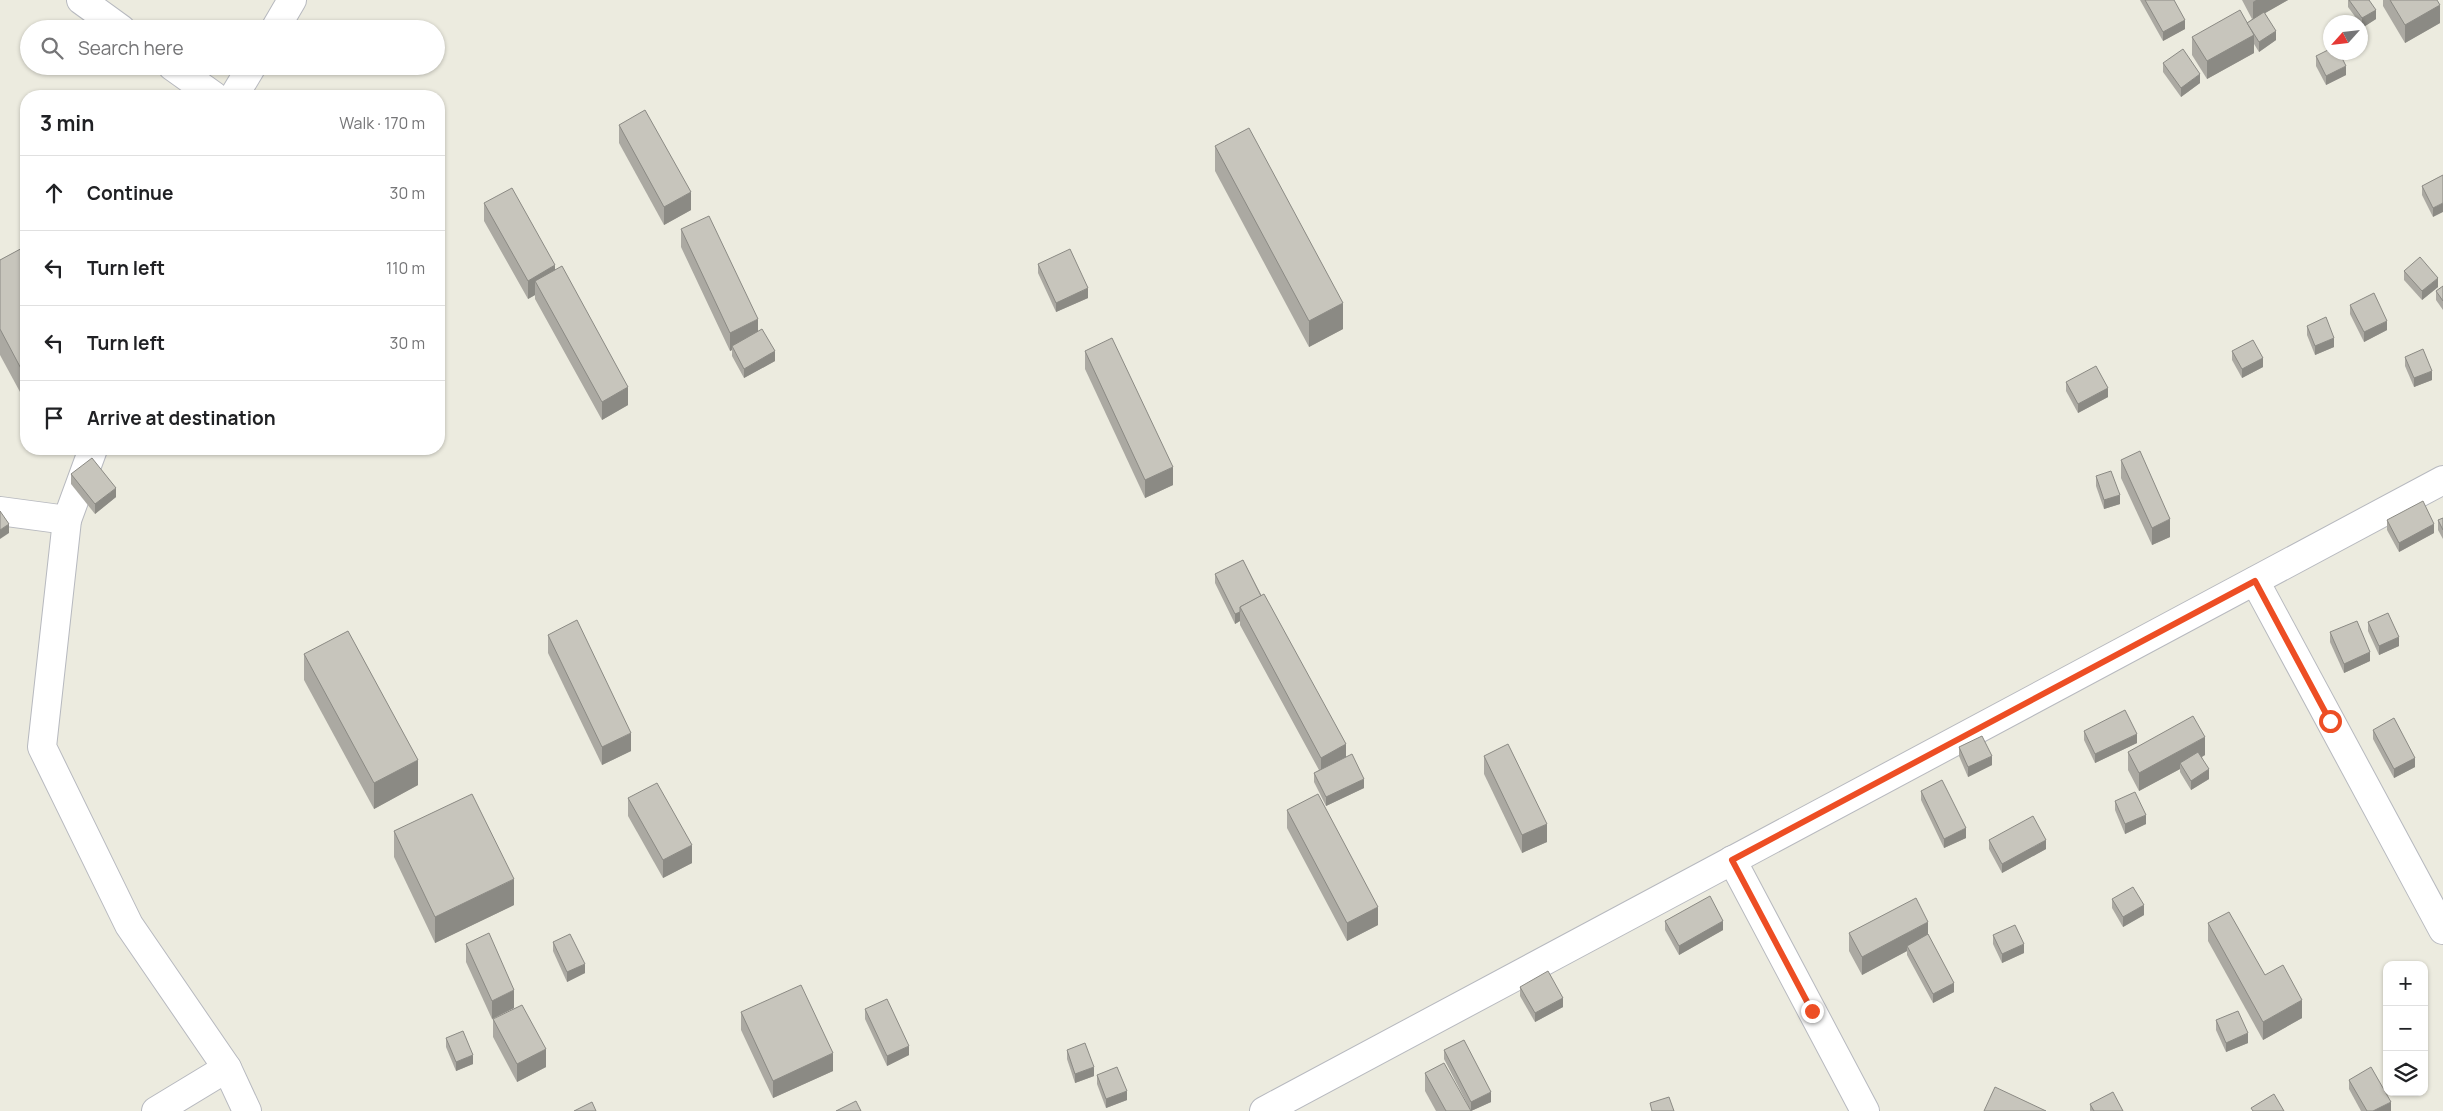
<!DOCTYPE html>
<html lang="en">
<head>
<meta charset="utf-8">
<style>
	body { margin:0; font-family:Manrope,sans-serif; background:#f2f2f2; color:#202124 }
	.controls { position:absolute; right:15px; bottom:15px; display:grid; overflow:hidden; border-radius:10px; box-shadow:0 1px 4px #0004 }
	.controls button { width:45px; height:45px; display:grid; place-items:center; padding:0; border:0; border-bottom:1px solid #e0e0e0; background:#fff; color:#202124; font:25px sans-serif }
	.compass { position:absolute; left:2323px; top:15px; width:45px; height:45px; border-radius:50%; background:#fff; box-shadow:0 1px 4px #0004; rotate:243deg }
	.stop { position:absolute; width:15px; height:15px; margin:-11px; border:4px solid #ed4e24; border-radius:50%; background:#fff }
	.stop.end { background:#ed4e24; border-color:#fff; box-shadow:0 1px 5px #0008 }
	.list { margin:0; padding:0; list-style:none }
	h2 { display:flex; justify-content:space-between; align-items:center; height:65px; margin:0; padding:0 20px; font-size:21px }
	h2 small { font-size:16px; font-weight:400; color:#757577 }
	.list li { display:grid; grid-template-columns:32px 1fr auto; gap:15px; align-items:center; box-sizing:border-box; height:75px; padding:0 20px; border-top:1px solid #e0e0e0 }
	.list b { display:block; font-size:19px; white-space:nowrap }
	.list em { font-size:16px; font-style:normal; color:#757577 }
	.icon { flex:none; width:28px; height:28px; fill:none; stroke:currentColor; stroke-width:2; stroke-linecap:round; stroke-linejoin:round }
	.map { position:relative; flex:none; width:2443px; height:1111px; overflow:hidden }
	.search { position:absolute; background:#fff; box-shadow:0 1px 4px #0004; left:20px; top:20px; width:425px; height:55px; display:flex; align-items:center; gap:12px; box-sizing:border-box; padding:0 18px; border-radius:28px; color:#757577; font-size:19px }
	.panel { position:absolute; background:#fff; box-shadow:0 1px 4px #0004; left:20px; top:90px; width:425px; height:365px; border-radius:20px }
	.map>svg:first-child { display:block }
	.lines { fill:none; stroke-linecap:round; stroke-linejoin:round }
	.street-casing { stroke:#b7b9bf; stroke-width:30 }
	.street { stroke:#fff; stroke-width:28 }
	.wall { fill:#aba9a2 }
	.shaded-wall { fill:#8b8a84 }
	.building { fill:#c7c5bc; stroke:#8b8a84 }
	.route { stroke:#ed4e24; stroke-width:6 }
</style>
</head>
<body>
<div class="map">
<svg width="2443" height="1111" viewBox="0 0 2443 1111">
	<rect width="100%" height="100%" fill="#ecebdf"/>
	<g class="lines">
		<defs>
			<g id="street">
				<polyline points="81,0 121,29"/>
				<polyline points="275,29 292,0"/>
				<polyline points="172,66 214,96"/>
				<polyline points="234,96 252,66"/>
				<polyline points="93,449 67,520 42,747 129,925 227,1068 247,1111"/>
				<polyline points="0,511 67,520"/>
				<polyline points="2255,581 2443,930"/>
				<polyline points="1732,860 1865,1111"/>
				<polyline points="156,1111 227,1068"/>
				<polyline points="1264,1111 2443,480"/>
			</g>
		</defs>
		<use href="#street" class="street-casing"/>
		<use href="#street" class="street"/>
	</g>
	<g class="wall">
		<polygon points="2140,0 2174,0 2185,29 2163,41"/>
		<polygon points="2242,0 2288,0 2265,13 2276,40 2259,52 2254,44 2254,53 2207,79 2192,55 2192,37 2247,23 2252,19"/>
		<polygon points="2348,0 2369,0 2376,19 2362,28 2360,25 2360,22 2359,22 2348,7"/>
		<polygon points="2383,0 2437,0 2440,23 2405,43 2383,6"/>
		<polygon points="2316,56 2346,75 2326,85 2316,66"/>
		<polygon points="2163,63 2200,83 2181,97 2163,72"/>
		<polygon points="619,125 691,210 664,225 619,143"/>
		<polygon points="1215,146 1343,329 1309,347 1215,171"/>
		<polygon points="2443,175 2433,217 2422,195 2422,186"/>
		<polygon points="484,203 555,270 628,405 602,420 535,299 535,295 528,299 484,221"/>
		<polygon points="681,229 758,331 775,361 744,378 732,356 732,350 730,351 681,247"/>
		<polygon points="26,246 26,403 0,355 0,260"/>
		<polygon points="1038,264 1088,298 1056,312 1038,273"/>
		<polygon points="2404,271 2438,287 2422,300 2404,280"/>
		<polygon points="2443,286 2443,310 2436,300 2436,291"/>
		<polygon points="2350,305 2387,330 2364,342 2350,314"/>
		<polygon points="2307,326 2334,347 2315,355 2307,335"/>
		<polygon points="1085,351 1173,485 1145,498 1085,369"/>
		<polygon points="2232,351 2263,367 2242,378 2232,360"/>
		<polygon points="2405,357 2432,380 2414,387 2405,366"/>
		<polygon points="2066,382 2108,397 2078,413 2066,391"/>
		<polygon points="2121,460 2170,537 2152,545 2121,478"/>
		<polygon points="71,474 116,497 95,514 71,484"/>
		<polygon points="2096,476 2120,504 2104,509 2096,486"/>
		<polygon points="2443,518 2443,539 2438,530 2438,520"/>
		<polygon points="2387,520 2434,533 2399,552 2387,530"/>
		<polygon points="1243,560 1346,757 1364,788 1326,806 1314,782 1314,773 1319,770 1240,625 1240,621 1235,624 1215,583 1215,574"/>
		<polygon points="2368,622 2399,646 2379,655 2368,631"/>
		<polygon points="2330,632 2370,661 2344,673 2330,642"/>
		<polygon points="548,635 631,751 602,765 548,653"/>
		<polygon points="304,654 418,785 374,809 304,680"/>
		<polygon points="2373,730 2415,767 2394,778 2373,739"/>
		<polygon points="2084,731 2137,743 2095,763 2084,740"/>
		<polygon points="1959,747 1992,765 1968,777 1959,756"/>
		<polygon points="2128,752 2205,755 2202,757 2209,779 2191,790 2180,772 2180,769 2139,791 2128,770"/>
		<polygon points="1484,756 1547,842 1522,853 1484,774"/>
		<polygon points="1921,791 1966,838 1944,848 1921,800"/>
		<polygon points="628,798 692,863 663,878 628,816"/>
		<polygon points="2115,801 2146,824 2125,834 2115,810"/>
		<polygon points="1287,810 1378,925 1347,941 1287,828"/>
		<polygon points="394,831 514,905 435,943 394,857"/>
		<polygon points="1989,840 2046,849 2002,873 1989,849"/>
		<polygon points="2112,899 2144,915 2123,927 2112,908"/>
		<polygon points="1665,921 1723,930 1679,955 1665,930"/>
		<polygon points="2208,923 2302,1018 2263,1040 2208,941"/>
		<polygon points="1849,933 1928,934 1954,992 1933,1003 1907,955 1907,951 1862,975 1849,951"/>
		<polygon points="1993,935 2024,953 2002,963 1993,944"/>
		<polygon points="553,942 585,973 567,982 553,951"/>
		<polygon points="466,944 514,1008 492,1019 466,962"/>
		<polygon points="1520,987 1563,1007 1535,1022 1520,996"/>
		<polygon points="865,1009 909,1055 887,1066 865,1019"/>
		<polygon points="741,1012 833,1071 773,1098 741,1030"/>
		<polygon points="493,1019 546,1067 517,1082 493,1037"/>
		<polygon points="2216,1020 2248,1043 2226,1052 2216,1030"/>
		<polygon points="446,1038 473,1064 456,1071 446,1047"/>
		<polygon points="1067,1050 1094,1076 1075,1083 1067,1059"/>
		<polygon points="1444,1050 1491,1102 1471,1111 1444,1059"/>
		<polygon points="1425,1073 1471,1111 1436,1111 1425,1091"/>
		<polygon points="1097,1075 1127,1100 1106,1108 1097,1084"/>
		<polygon points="2349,1080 2391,1111 2361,1111 2349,1089"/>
		<polygon points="2090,1104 2123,1111 2090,1111"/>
	</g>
	<g class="shaded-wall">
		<polygon points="2256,0 2288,0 2253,20 2253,2"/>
		<polygon points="2440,5 2440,23 2405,43 2405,25"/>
		<polygon points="2376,10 2376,19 2362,28 2362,18"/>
		<polygon points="2185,20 2185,29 2163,41 2163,32"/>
		<polygon points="2276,31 2276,40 2259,52 2259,42"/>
		<polygon points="2254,35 2254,53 2207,79 2207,61"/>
		<polygon points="2346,66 2346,75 2326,85 2326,76"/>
		<polygon points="2200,74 2200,83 2181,97 2181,88"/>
		<polygon points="691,192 691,210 664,225 664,207"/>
		<polygon points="2443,203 2443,212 2433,217 2433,208"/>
		<polygon points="555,265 555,283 535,281 535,295 528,299 528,281"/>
		<polygon points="2438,278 2438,287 2422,300 2422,291"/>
		<polygon points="1088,288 1088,298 1056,312 1056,303"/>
		<polygon points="1343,303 1343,329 1309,347 1309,321"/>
		<polygon points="758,319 758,337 732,346 732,350 730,351 730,333"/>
		<polygon points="2387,321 2387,330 2364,342 2364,332"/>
		<polygon points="2334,338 2334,347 2315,355 2315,346"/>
		<polygon points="775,351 775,361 744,378 744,369"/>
		<polygon points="2263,358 2263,367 2242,378 2242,369"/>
		<polygon points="2432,371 2432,380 2414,387 2414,378"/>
		<polygon points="628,387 628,405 602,420 602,402"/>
		<polygon points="2108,388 2108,397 2078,413 2078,404"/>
		<polygon points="1173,467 1173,485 1145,498 1145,480"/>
		<polygon points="116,488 116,497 95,514 95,504"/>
		<polygon points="2120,495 2120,504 2104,509 2104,500"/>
		<polygon points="2170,519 2170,537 2152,545 2152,528"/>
		<polygon points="9,524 9,533 0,539 0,530"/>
		<polygon points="2434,524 2434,533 2399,552 2399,543"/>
		<polygon points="1240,612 1240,621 1235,624 1235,614"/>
		<polygon points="2399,637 2399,646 2379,655 2379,646"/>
		<polygon points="2370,652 2370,661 2344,673 2344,664"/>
		<polygon points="631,733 631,751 602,765 602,747"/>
		<polygon points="2137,734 2137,743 2095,763 2095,754"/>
		<polygon points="2205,737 2205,755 2183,767 2180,763 2180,769 2139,791 2139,773"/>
		<polygon points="1346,744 1346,762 1321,775 1321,758"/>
		<polygon points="1992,756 1992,765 1968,777 1968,767"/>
		<polygon points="2415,758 2415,767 2394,778 2394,769"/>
		<polygon points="418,760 418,785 374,809 374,783"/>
		<polygon points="2209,769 2209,779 2191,790 2191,781"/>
		<polygon points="1364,779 1364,788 1326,806 1326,797"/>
		<polygon points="2146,815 2146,824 2125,834 2125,824"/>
		<polygon points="1547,824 1547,842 1522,853 1522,835"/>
		<polygon points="1966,828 1966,838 1944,848 1944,839"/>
		<polygon points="2046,840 2046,849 2002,873 2002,864"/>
		<polygon points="692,845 692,863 663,878 663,860"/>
		<polygon points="514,879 514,905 435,943 435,917"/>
		<polygon points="2144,905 2144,915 2123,927 2123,917"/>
		<polygon points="1378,907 1378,925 1347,941 1347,923"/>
		<polygon points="1723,921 1723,930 1679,955 1679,946"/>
		<polygon points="1928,922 1928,940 1907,946 1907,951 1862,975 1862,957"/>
		<polygon points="2024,944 2024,953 2002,963 2002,954"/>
		<polygon points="585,964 585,973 567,982 567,972"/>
		<polygon points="1954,983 1954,992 1933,1003 1933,994"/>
		<polygon points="514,990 514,1008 492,1019 492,1001"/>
		<polygon points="1563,998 1563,1007 1535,1022 1535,1013"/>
		<polygon points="2302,1000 2302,1018 2263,1040 2263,1022"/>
		<polygon points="2248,1033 2248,1043 2226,1052 2226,1043"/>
		<polygon points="909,1046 909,1055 887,1066 887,1056"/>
		<polygon points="546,1049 546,1067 517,1082 517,1064"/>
		<polygon points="833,1053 833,1071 773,1098 773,1081"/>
		<polygon points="473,1055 473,1064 456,1071 456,1062"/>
		<polygon points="1094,1067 1094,1076 1075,1083 1075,1074"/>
		<polygon points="1127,1091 1127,1100 1106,1108 1106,1099"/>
		<polygon points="1491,1092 1491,1102 1471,1111 1471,1102"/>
		<polygon points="2391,1102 2391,1111 2373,1111"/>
	</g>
	<g class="building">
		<polygon points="2145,0 2174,0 2185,20 2163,32"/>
		<polygon points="2349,0 2369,0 2376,10 2362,18"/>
		<polygon points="2390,0 2437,0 2440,5 2405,25"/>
		<polygon points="2240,10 2254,35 2207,61 2192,37"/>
		<polygon points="2264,12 2276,31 2259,42 2247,23"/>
		<polygon points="2183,49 2200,74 2181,88 2163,63"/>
		<polygon points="2330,49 2330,52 2339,52 2346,66 2326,76 2316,56"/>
		<polygon points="645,110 691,192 664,207 619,125"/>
		<polygon points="1249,128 1343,303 1309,321 1215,146"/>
		<polygon points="2443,175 2443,203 2433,208 2422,186"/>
		<polygon points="512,188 555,265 528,281 484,203"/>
		<polygon points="709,216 758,319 730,333 681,229"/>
		<polygon points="26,246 26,378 0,329 0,260"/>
		<polygon points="1070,249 1088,288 1056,303 1038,264"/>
		<polygon points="2420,257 2438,278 2422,291 2404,271"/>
		<polygon points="562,266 628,387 602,402 535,281"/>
		<polygon points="2443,286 2443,301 2436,291"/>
		<polygon points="2374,293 2387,321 2364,332 2350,305"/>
		<polygon points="2326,317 2334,338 2315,346 2307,326"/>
		<polygon points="762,329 775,351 744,369 732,346"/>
		<polygon points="1112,338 1173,467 1145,480 1085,351"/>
		<polygon points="2253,340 2263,358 2242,369 2232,351"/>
		<polygon points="2423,349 2432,371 2414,378 2405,357"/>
		<polygon points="2096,366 2108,388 2078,404 2066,382"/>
		<polygon points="2140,451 2170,519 2152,528 2121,460"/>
		<polygon points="92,458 116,488 95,504 71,474"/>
		<polygon points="2111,471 2120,495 2104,500 2096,476"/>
		<polygon points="2423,501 2434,524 2399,543 2387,520"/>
		<polygon points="0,511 9,524 0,530"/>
		<polygon points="2443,518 2443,530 2438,520"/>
		<polygon points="1243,560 1261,596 1240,607 1240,612 1235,614 1215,574"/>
		<polygon points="1264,594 1346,744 1321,758 1240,607"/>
		<polygon points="2388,613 2399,637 2379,646 2368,622"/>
		<polygon points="577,620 631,733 602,747 548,635"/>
		<polygon points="2357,621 2370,652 2344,664 2330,632"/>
		<polygon points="348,631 418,760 374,783 304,654"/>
		<polygon points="2125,710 2137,734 2095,754 2084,731"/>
		<polygon points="2193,716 2205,737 2139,773 2128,752"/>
		<polygon points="2394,718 2415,758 2394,769 2373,730"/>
		<polygon points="1982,736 1992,756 1968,767 1959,747"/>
		<polygon points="1508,744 1547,824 1522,835 1484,756"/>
		<polygon points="2198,752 2209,769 2191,781 2180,763"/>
		<polygon points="1352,754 1364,779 1326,797 1314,773"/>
		<polygon points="1942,780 1966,828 1944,839 1921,791"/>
		<polygon points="657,783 692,845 663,860 628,798"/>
		<polygon points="2135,792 2146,815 2125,824 2115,801"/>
		<polygon points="472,794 514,879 435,917 394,831"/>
		<polygon points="1318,794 1378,907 1347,923 1287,810"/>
		<polygon points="2033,816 2046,840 2002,864 1989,840"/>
		<polygon points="2133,887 2144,905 2123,917 2112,899"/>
		<polygon points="1710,896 1723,921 1679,946 1665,921"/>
		<polygon points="1916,898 1928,922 1862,957 1849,933"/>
		<polygon points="2229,912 2265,975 2283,965 2302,1000 2263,1022 2208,923"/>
		<polygon points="2015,925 2024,944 2002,954 1993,935"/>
		<polygon points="489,933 514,990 492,1001 466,944"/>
		<polygon points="570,934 585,964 567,972 553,942"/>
		<polygon points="1928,934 1954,983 1933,994 1907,946"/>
		<polygon points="1548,971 1563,998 1535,1013 1520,987"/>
		<polygon points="801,985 833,1053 773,1081 741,1012"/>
		<polygon points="887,999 909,1046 887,1056 865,1009"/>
		<polygon points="522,1005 546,1049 517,1064 493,1019"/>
		<polygon points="2238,1011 2248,1033 2226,1043 2216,1020"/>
		<polygon points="463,1031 473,1055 456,1062 446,1038"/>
		<polygon points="1464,1040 1491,1092 1471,1102 1444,1050"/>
		<polygon points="1085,1043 1094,1067 1075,1074 1067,1050"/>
		<polygon points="1444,1063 1471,1111 1446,1111 1425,1073"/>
		<polygon points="1117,1067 1127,1091 1106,1099 1097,1075"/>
		<polygon points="2371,1067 2391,1102 2373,1111 2367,1111 2349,1080"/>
		<polygon points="1995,1087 2046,1111 1984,1111"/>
		<polygon points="2113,1092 2123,1111 2094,1111 2090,1104"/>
		<polygon points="2274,1094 2284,1111 2253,1111 2251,1108"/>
		<polygon points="1669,1097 1674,1111 1652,1111 1650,1103"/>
		<polygon points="856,1101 861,1111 836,1111"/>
		<polygon points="592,1102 596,1111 574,1111"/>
	</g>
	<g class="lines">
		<polyline class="route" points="1812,1011 1732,860 2255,581 2330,721"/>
	</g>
</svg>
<div class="controls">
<button>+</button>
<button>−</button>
<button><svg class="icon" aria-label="layers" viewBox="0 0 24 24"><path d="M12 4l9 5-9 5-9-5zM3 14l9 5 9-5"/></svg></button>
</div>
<svg class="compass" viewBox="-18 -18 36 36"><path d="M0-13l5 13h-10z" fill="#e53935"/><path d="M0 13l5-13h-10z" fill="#757577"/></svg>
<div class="stop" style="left:2330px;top:721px"></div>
<div class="stop end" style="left:1812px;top:1011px"></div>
<div class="search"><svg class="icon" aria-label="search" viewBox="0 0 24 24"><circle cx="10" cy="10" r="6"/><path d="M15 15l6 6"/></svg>Search here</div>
<section class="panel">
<h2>3 min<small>Walk · 170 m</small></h2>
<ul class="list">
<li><svg class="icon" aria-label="ahead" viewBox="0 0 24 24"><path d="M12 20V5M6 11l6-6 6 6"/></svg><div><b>Continue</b></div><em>30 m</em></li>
<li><svg class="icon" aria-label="left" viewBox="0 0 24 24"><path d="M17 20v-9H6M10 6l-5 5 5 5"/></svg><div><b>Turn left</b></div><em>110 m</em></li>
<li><svg class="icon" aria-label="left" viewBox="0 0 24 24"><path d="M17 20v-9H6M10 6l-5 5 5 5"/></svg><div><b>Turn left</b></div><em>30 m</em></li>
<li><svg class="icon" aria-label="arrive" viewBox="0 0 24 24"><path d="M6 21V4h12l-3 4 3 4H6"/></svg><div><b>Arrive at destination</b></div></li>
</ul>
</section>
</div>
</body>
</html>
